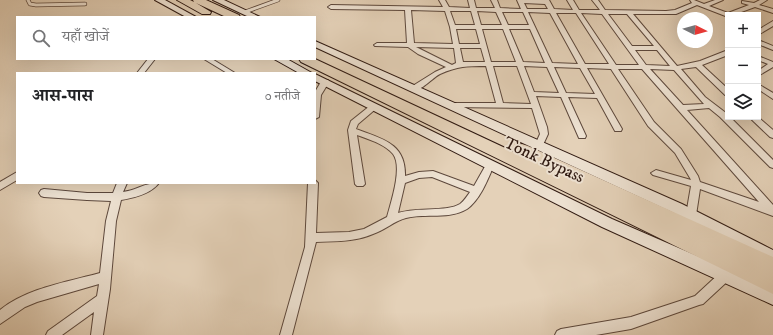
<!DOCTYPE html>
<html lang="hi">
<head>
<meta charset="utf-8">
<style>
	body { margin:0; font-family:"IM FELL DW Pica","Noto Serif Devanagari",serif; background:#f2f2f2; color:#202124 }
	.controls { position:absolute; right:12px; top:12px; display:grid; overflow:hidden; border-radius:0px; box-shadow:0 4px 16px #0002 }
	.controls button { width:36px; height:36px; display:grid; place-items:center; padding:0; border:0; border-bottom:1px solid #e0e0e0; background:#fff; color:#202124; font:20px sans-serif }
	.compass { position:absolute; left:677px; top:12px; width:36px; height:36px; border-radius:50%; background:#fff; box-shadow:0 4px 16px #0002; rotate:95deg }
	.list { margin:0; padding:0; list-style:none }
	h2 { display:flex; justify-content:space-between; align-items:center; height:52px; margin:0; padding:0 16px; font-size:17px }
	h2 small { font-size:13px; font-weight:400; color:#757577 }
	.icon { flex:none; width:22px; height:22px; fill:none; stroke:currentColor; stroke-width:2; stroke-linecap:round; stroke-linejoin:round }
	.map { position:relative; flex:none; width:773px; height:335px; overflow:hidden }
	.search { position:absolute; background:#fff; box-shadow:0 4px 16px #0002; left:16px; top:16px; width:300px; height:44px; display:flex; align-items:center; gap:10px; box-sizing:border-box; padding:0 14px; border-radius:0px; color:#757577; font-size:15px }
	.panel { position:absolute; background:#fff; box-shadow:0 4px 16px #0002; left:16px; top:72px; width:300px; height:112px; border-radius:0px }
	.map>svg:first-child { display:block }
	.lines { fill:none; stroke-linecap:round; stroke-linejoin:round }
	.lane-casing { stroke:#5d483c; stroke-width:4.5 }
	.street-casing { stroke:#5d483c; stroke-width:2 }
	.secondary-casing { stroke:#301a12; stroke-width:2 }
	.highway-casing { stroke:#301a12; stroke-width:2 }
	.lane { stroke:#ede1d1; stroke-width:3 }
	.street { fill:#ede1d1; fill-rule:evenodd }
	.secondary { fill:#ede1d1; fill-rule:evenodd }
	.highway { fill:#e4d1b8; fill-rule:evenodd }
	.labels { text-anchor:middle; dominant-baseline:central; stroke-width:4; stroke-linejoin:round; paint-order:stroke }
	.street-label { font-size:17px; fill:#301a12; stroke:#ede1d1 }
</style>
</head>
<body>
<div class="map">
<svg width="773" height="335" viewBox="0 0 773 335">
	<rect width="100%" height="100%" fill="#e4d1b8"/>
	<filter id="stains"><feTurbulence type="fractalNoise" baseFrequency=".005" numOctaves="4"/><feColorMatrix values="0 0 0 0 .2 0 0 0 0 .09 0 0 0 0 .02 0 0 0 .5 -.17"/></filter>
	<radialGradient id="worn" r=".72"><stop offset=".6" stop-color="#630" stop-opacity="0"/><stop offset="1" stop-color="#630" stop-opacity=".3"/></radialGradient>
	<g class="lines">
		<defs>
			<g id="lane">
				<polyline points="28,0 30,4 36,5 85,4"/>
				<polyline points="245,12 278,0"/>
			</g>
			<g id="street">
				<path d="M 439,0 L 445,0 L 449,7 L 470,8 L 468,0 L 474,0 L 476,8 L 495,8 L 491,0 L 497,0 L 500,8 L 521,9 L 517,0 L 549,0 L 554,9 L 573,10 L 567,0 L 573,0 L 579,10 L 600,10 L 592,0 L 598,0 L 605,10 L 666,11 L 675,10 L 692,3 L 690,0 L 694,0 L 704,4 L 715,0 L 723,0 L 709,6 L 728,13 L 749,5 L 742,3 L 742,1 L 754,3 L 760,0 L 767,0 L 759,5 L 773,9 L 773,13 L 755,7 L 733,15 L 728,15 L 728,17 L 697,5 L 676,14 L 633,14 L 677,66 L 700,61 L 728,50 L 728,55 L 702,65 L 728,89 L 728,95 L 725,95 L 696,67 L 681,69 L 705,97 L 726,113 L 773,160 L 773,168 L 770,167 L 720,117 L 709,108 L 687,110 L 773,205 L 773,216 L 700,189 L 696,215 L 695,218 L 691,219 L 687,218 L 686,215 L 691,186 L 653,175 L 651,173 L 656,170 L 691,180 L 690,178 L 675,153 L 648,126 L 611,69 L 587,68 L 622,129 L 621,131 L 615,131 L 597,98 L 568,97 L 586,136 L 585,138 L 579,138 L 561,97 L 536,96 L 547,127 L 548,134 L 542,147 L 539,148 L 535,145 L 540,134 L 532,108 L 450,107 L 446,105 L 450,103 L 496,103 L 486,66 C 467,66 458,66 440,74 C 432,78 421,92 411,91 L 411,87 L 435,72 L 446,67 L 418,54 L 408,47 L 375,46 L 374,45 L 377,43 L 407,43 L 405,10 L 331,9 L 328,7 L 331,5 L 443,7 ZM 524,3 L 545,4 L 548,9 L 527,9 ZM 411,10 L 445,11 L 450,27 L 453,44 L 414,43 ZM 450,11 L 471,11 L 475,25 L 455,25 ZM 477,11 L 496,12 L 502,25 L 481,25 ZM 502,12 L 523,12 L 529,25 L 508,25 ZM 528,12 L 550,13 L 578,64 L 552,63 ZM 556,13 L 576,13 L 609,64 L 585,64 ZM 581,13 L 602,14 L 639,65 L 616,65 ZM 608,14 L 627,14 L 654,46 L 632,46 ZM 456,29 L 476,29 L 480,44 L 459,44 ZM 482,29 L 503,29 L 516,62 L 491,62 ZM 509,29 L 530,29 L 545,63 L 523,62 ZM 416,47 L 454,48 L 456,63 L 452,65 ZM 460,48 L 481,48 L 485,62 L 463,62 ZM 635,50 L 657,50 L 670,66 L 646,65 ZM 493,66 L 517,66 L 531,104 L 503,103 ZM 524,66 L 547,67 L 559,93 L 534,92 ZM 554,67 L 580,68 L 595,94 L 566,93 ZM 618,69 L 642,69 L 759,202 L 700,182 L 698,176 L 681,149 L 654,122 ZM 650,69 L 674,70 L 704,104 L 683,105 Z"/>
				<polygon points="773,21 773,26 758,35 758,30"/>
				<polygon points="758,40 773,46 773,50 758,44"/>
				<polygon points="758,56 773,62 773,67 758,76 758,71 768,64 758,60"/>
				<polygon points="148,59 155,59 144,73 137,73"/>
				<polygon points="204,59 212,59 235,73 227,73"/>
				<polygon points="322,80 328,80 329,82 321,95 319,117 315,119 315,92"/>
				<polygon points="758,84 773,93 773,99 758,89"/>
				<path d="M 371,105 L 377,105 L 378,107 L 358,124 L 356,129 C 382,139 406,143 405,176 L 419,172 L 433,171 L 474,186 L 487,163 L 493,163 L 494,165 C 488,179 480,200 467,209 C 449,220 426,213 406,218 C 394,221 385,230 373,234 C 355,242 335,241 316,242 L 292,335 L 280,335 L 305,247 L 308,183 L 315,183 L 315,180 L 318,183 L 316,233 L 349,232 L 364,229 L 387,217 C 391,202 403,167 393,154 C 385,144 368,139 357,135 L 365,184 L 363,186 L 357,186 L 355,184 L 348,130 L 351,121 ZM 432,177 L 470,192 C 467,196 464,201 460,204 C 447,212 416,207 398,213 L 405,183 L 419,178 Z"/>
				<polygon points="749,117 758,117 773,130 773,138 770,137"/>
				<polygon points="17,172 17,180 0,190 0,182"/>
				<path d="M 117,183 L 127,183 L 123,192 C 138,190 143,183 159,183 C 151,194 133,198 121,200 L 116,221 L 110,289 L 103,335 L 91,335 L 94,312 L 62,335 L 46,335 L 48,331 L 97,296 L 99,284 L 37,302 L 25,307 L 0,324 L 0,310 C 27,288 67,282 100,273 L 106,221 L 111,201 L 87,200 L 44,197 L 41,196 L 39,193 L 41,190 L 44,189 L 87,193 L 113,193 Z"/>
				<polygon points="726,270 730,271 732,275 730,279 703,304 699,305 631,329 596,335 555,335 557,331 561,329 631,317 695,296 722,271"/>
			</g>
			<g id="secondary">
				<polygon points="155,0 165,0 196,17 186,17"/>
				<polygon points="213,0 224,0 260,17 249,17"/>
				<polygon points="315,41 682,204 773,250 773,265 672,212 315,47"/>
				<polygon points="274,59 287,59 312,73 299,73"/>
				<polygon points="315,74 612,219 773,289 773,305 602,227 315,81"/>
			</g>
			<g id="highway">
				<polygon points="177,0 190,0 194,2 193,0 206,0 239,15 240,17 226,17 196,3 211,12 210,14 202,14"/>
				<polygon points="299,59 315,59 516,153 514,150 516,146 522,144 528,146 773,257 773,294 301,62"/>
			</g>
		</defs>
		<use href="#lane" class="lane-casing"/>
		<use href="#street" class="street-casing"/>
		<use href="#secondary" class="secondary-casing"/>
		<use href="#highway" class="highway-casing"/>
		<use href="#lane" class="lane"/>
		<use href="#street" class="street"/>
		<use href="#secondary" class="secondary"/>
		<use href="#highway" class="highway"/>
	</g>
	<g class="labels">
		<g class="street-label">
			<text transform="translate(544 160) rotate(25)">Tonk Bypass</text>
		</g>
	</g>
	<rect width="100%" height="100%" filter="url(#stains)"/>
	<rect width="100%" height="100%" fill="url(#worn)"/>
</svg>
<div class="controls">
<button>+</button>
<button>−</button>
<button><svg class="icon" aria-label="layers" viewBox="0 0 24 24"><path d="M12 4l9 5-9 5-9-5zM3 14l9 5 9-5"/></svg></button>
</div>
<svg class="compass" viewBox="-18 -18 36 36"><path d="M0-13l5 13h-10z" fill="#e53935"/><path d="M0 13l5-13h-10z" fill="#757577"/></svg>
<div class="search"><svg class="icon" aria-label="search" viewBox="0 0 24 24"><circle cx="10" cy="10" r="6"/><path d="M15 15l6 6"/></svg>यहाँ खोजें</div>
<section class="panel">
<h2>आस-पास<small>0 नतीजे</small></h2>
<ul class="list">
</ul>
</section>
</div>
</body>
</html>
